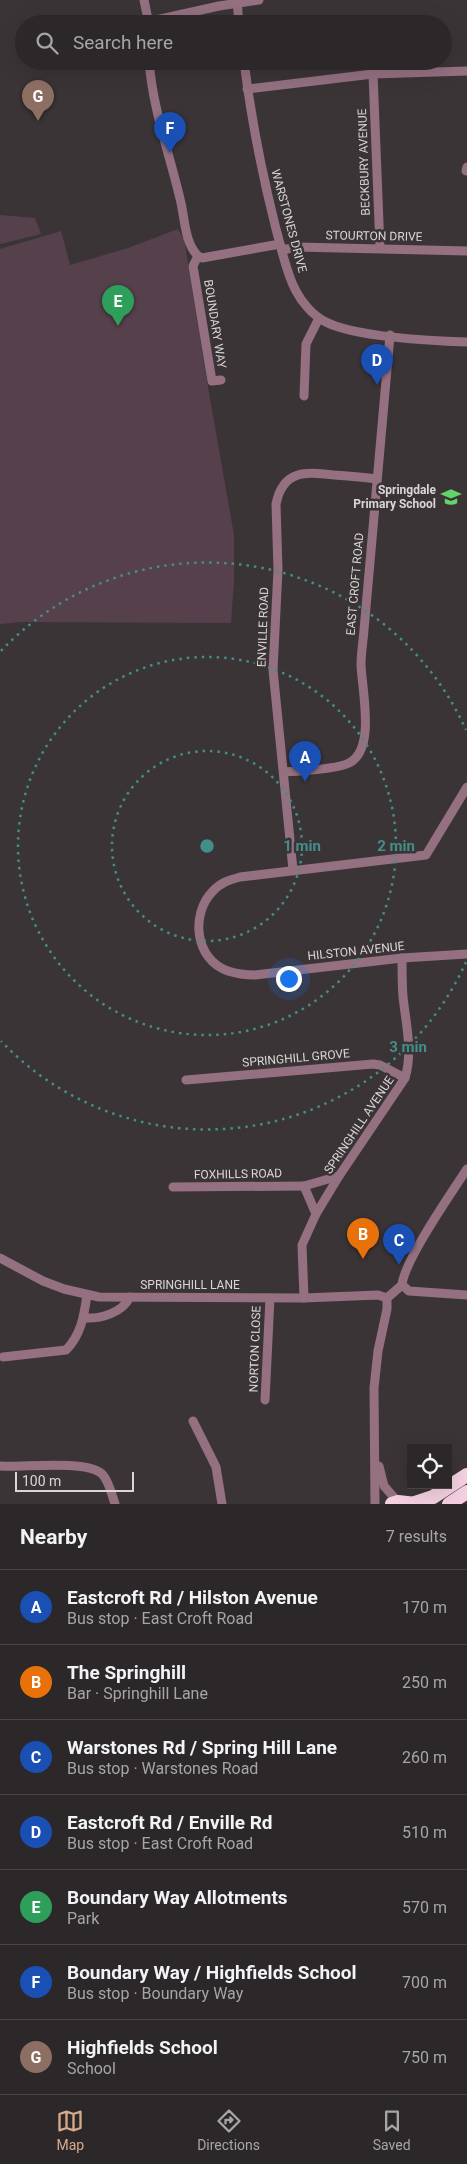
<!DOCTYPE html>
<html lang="en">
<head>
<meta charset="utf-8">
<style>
	body { margin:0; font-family:Roboto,sans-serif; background:#383335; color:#f1f3f6 }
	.controls { position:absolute; right:15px; bottom:15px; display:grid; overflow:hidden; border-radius:0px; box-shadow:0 5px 20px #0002 }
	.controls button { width:45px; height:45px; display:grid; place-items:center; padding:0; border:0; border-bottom:1px solid #484446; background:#2c2729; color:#f1f3f6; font:25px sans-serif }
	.scale { position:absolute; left:15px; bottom:12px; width:119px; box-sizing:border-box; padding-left:5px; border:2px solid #dad6d8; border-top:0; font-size:14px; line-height:18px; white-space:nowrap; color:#dad6d8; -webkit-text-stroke:4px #3b3437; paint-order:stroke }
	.you { position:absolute; left:288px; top:978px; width:18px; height:18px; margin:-12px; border:4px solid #fff; border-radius:50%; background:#1a73e8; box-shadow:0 0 0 8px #1a73e833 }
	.badge { display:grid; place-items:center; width:32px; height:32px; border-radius:50%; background:#d6ab8b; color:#fff; font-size:16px; font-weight:700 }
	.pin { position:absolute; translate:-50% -41px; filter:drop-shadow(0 1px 2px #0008) }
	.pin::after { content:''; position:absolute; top:26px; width:18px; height:15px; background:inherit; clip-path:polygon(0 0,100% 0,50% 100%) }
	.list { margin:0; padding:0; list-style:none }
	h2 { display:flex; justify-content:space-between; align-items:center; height:65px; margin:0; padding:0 20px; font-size:21px }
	h2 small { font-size:16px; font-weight:400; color:#a6a5a8 }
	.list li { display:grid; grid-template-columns:32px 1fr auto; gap:15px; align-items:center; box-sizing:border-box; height:75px; padding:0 20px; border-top:1px solid #484446 }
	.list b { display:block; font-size:19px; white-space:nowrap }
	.list p { margin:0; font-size:16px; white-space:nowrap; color:#a6a5a8 }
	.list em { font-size:16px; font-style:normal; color:#a6a5a8 }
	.icon { flex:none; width:28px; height:28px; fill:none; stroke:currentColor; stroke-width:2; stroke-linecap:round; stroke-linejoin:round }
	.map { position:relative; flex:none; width:467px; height:1504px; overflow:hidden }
	.search { position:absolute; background:#2c2729; box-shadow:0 5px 20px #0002; left:15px; right:15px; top:15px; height:55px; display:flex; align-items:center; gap:12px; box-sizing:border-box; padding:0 18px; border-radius:28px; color:#a6a5a8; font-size:19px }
	.sheet { height:590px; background:#2c2729 }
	nav { display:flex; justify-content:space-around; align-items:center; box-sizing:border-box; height:70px; border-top:1px solid #484446; background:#2c2729; font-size:14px; color:#a6a5a8 }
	nav a { display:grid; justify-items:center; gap:2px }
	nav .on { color:#d6ab8b }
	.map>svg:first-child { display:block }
	.green { fill:#56404b }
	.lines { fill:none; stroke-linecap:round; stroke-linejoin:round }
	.minor { stroke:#947081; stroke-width:9 }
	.highway { stroke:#f4d0e1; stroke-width:14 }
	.ring { fill:none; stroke:#428e88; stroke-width:2.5; stroke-dasharray:2.5 5 }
	.labels { text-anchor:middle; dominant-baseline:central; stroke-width:5; stroke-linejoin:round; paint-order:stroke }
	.street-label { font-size:12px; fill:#dad6d8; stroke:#3b3437 }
	.poi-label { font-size:12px; font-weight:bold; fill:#dad6d8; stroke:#3b3437; text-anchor:end }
	.centre { fill:#428e88; stroke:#3b3437; stroke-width:2.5 }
	.ring-label { font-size:15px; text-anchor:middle; font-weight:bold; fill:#428e88; stroke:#3b3437; stroke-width:5; stroke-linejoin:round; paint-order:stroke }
</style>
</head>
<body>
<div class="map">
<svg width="467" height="1504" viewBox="0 0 467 1504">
	<rect width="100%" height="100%" fill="#3b3437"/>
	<g class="green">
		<polygon points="0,215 35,218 41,234 0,244"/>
		<polygon points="178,229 184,239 208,387 234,535 234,582 231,623 21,622 0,624 0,249 61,231 70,265 128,248"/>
	</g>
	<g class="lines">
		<g class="minor">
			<polyline points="144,0 149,24"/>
			<polyline points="237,0 239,24"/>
			<polyline points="152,24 156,20 219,6 259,0"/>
			<path d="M 149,61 C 153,111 170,155 181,203 C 185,221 185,243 198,256"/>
			<path d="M 244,61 C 251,118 262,174 276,229 C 282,250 286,273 296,291 C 302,303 313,315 324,321 C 352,337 433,341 467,342"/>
			<polyline points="373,74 380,248"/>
			<polyline points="247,89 373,74 467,71"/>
			<polyline points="466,171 467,167"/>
			<polyline points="282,250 297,247 467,251"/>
			<polyline points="198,256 193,266 212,381 221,380"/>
			<polyline points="198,256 202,258 280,244"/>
			<polyline points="304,396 306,344 319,318"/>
			<path d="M 284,772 C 300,771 335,770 349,763 C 376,750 362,690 361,665 C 361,654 363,642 364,630 L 390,335"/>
			<path d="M 467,787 L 426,855 L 240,877 C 229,880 220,883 213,891 C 190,914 195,960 228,971 C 237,974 246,975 255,975 L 402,958 L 467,954"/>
			<path d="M 293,870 L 273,670 L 278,570 L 276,504 C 283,469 306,472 334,475 C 349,476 363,477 377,479"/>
			<polyline points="186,1080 373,1064 380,1065 405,1078"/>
			<polyline points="173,1187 304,1186"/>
			<polyline points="316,1214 304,1186 339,1176"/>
			<polyline points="0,1258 43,1281 64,1289 99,1297 304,1298 378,1295 387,1298"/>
			<polyline points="402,1285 409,1291 467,1295"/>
			<path d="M 304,1298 L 302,1245 L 316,1214 L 339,1176 L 405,1078 C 413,1052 406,1024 403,997 C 402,984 402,971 402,958"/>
			<path d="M 84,1318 C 101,1319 122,1313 130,1297"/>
			<path d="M 3,1357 L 66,1350 C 81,1335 84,1316 87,1295"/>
			<polyline points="265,1400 270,1298"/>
			<polyline points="193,1421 216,1467 222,1504"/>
			<path d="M 0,1466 C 22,1468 89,1459 103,1475 C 109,1482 112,1495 115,1504"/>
			<polyline points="379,1466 384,1486 398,1502"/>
			<path d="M 375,1504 L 374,1388 L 378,1351 L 387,1309 L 387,1298 L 402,1285 C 404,1261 452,1192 467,1169"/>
		</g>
		<g class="highway">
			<polyline points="415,1503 433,1497 467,1475"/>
			<polyline points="392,1504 398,1502 416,1504"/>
			<polyline points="449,1504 467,1492"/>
		</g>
	</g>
	<g class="ring">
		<circle cx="207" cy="846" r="95"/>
		<circle cx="207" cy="846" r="189"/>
		<path d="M466 962A284 284 0 0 1 1 1041M1 651A284 284 0 0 1 466 730"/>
	</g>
	<defs>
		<symbol id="school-bare" viewBox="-9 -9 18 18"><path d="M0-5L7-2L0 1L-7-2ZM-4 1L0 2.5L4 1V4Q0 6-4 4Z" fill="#62d469" stroke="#3b3437" stroke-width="2.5" paint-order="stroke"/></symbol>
	</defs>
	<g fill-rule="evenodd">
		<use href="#school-bare" x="437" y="483" width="28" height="28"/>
	</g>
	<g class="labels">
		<g class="street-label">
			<text transform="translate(364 162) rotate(-92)">BECKBURY AVENUE</text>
			<text transform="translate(289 221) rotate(75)">WARSTONES DRIVE</text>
			<text transform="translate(374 236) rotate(1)">STOURTON DRIVE</text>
			<text transform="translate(215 324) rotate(81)">BOUNDARY WAY</text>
			<text transform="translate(355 584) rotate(-85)">EAST CROFT ROAD</text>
			<text transform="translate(263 627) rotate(-88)">ENVILLE ROAD</text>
			<text transform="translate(356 951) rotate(-6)">HILSTON AVENUE</text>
			<text transform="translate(296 1058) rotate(-5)">SPRINGHILL GROVE</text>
			<text transform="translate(359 1125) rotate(-56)">SPRINGHILL AVENUE</text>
			<text transform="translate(238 1174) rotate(-1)">FOXHILLS ROAD</text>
			<text x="190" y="1285">SPRINGHILL LANE</text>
			<text transform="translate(255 1349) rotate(-88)">NORTON CLOSE</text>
		</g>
		<g class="poi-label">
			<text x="436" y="490">Springdale<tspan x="436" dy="14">Primary School</tspan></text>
		</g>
	</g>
	<circle cx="207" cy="846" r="8" class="centre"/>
	<g class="ring-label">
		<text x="302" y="851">1 min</text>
		<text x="396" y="851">2 min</text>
		<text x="408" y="1052">3 min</text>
	</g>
</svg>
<div class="controls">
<button><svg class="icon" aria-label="locate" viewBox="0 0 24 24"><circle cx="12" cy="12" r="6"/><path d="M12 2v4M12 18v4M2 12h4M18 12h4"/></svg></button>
</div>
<div class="scale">100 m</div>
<div class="you"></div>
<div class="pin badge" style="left:305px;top:782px;background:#1a4fb4">A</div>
<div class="pin badge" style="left:363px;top:1259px;background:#e8710a">B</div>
<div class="pin badge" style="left:399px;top:1265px;background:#1a4fb4">C</div>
<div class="pin badge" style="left:377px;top:385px;background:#1a4fb4">D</div>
<div class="pin badge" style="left:118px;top:326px;background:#2e9e5b">E</div>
<div class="pin badge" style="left:170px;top:153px;background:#1a4fb4">F</div>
<div class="pin badge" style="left:38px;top:121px;background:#8d6e63">G</div>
<div class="search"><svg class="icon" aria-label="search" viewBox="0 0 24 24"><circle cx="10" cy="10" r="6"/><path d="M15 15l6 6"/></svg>Search here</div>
</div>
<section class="sheet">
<h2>Nearby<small>7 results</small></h2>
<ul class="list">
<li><span class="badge" style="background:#1a4fb4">A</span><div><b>Eastcroft Rd / Hilston Avenue</b><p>Bus stop · East Croft Road</p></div><em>170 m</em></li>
<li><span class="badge" style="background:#e8710a">B</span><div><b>The Springhill</b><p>Bar · Springhill Lane</p></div><em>250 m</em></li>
<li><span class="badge" style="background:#1a4fb4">C</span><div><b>Warstones Rd / Spring Hill Lane</b><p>Bus stop · Warstones Road</p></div><em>260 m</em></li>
<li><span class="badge" style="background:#1a4fb4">D</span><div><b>Eastcroft Rd / Enville Rd</b><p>Bus stop · East Croft Road</p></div><em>510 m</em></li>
<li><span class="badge" style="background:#2e9e5b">E</span><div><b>Boundary Way Allotments</b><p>Park</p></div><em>570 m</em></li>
<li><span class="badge" style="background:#1a4fb4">F</span><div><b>Boundary Way / Highfields School</b><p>Bus stop · Boundary Way</p></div><em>700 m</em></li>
<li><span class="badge" style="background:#8d6e63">G</span><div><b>Highfields School</b><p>School</p></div><em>750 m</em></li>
</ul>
</section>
<nav>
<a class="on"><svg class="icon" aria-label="map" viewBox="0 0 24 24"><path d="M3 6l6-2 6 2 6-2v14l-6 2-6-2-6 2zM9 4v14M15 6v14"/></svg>Map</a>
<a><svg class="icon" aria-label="directions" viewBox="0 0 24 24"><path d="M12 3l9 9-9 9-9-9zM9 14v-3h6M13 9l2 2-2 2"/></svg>Directions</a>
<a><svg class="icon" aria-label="saved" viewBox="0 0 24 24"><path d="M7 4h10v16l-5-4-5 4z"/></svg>Saved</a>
</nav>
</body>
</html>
